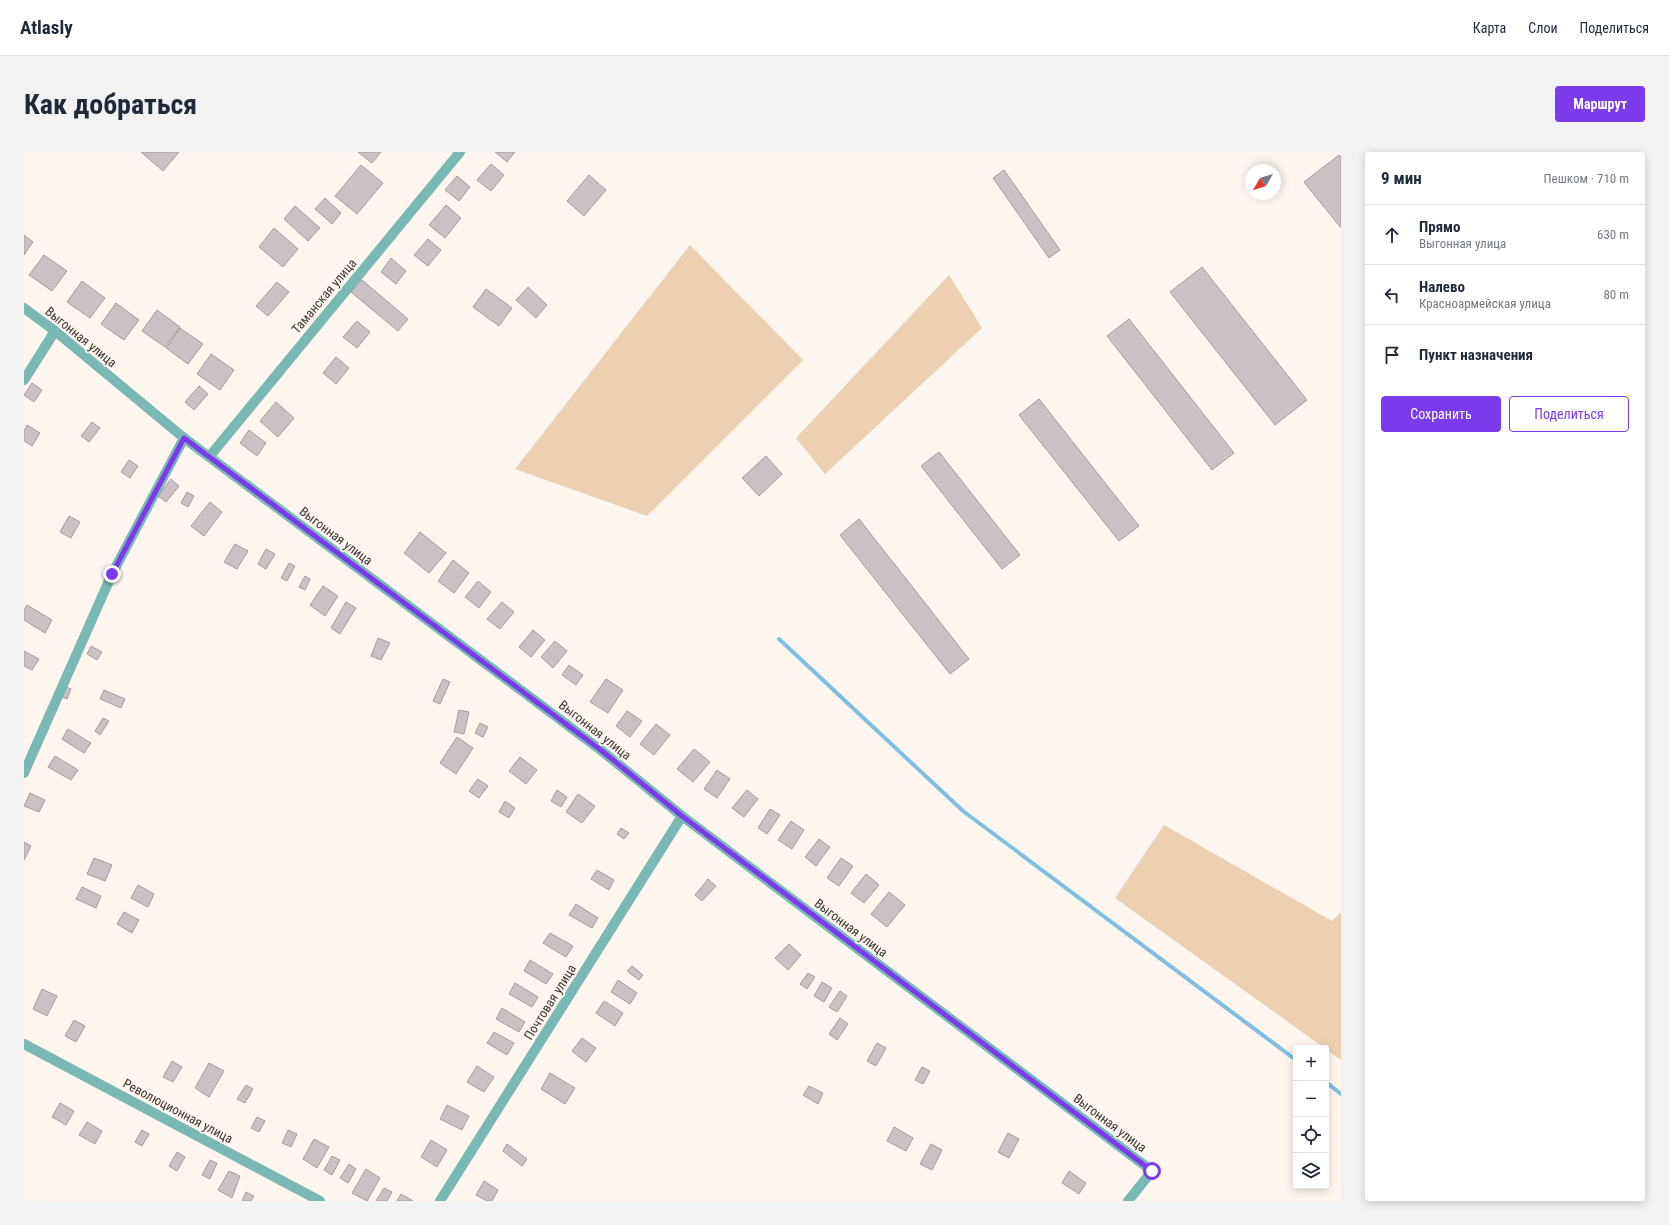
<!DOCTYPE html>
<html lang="ru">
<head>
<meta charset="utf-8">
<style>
	body { margin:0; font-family:"Roboto Condensed",sans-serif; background:#f2f2f3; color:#1f2937 }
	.controls { position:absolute; right:12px; bottom:12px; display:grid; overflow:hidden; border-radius:4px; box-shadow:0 2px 10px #0003 }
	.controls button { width:36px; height:36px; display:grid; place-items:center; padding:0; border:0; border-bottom:1px solid #e0e1e3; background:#fff; color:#1f2937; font:20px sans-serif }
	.compass { position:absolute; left:1221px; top:12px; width:36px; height:36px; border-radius:50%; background:#fff; box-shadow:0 2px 10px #0003; rotate:231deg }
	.stop { position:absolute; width:12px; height:12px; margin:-9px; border:3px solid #7c3aed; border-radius:50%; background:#fff }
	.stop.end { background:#7c3aed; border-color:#fff; box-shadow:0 1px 4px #0008 }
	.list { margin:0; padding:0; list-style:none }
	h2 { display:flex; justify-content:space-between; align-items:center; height:52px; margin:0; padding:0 16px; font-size:17px }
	h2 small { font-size:13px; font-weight:400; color:#747a83 }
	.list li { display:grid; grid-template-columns:26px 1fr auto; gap:12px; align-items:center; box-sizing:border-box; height:60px; padding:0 16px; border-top:1px solid #e0e1e3 }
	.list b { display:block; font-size:15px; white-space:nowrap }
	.list p { margin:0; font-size:13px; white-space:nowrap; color:#747a83 }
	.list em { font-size:13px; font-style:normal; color:#747a83 }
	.actions { display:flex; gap:8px; padding:12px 16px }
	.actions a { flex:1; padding:9px 0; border:1px solid #7c3aed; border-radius:4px; text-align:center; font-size:14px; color:#7c3aed }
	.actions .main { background:#7c3aed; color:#fff }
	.icon { flex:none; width:22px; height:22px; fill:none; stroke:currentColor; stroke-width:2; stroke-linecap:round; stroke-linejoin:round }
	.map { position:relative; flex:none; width:1317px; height:1049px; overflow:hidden; border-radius:4px }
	header { display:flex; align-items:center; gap:24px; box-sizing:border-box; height:56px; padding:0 20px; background:#fff; border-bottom:1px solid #e0e1e3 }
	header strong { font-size:19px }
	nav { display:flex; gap:22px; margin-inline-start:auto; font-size:14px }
	.intro { display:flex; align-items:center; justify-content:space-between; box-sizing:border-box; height:96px; padding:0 24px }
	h1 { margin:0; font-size:28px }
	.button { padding:10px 18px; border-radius:4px; background:#7c3aed; color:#fff; font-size:14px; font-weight:700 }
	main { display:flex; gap:24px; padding:0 24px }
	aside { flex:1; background:#fff; border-radius:4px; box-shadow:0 2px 10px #0003 }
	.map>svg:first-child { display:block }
	.green { fill:#edcfb2 }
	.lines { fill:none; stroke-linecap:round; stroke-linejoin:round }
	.stream { stroke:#80bfe4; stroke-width:4 }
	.building { fill:#cbc0c3; stroke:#a69c9f }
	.minor { stroke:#7ab8b3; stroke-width:10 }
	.route { stroke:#7c3aed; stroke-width:5 }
	.labels { text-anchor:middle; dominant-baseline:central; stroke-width:3.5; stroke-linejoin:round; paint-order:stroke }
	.street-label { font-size:13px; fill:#393633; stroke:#fef6ef }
</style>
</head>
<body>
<header>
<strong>Atlasly</strong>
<nav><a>Карта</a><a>Слои</a><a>Поделиться</a></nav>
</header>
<div class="intro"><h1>Как добраться</h1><a class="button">Маршрут</a></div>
<main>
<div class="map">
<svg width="1317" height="1049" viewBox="0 0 1317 1049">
	<rect width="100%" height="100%" fill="#fef6ef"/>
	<g class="green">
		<polygon points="666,93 779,208 623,364 491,317"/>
		<polygon points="925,123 958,176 801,322 772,286"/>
		<polygon points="1140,673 1308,769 1317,760 1317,908 1091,746"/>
	</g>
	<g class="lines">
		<g class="stream">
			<polyline points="755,487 939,659 1272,908"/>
			<polyline points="1302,930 1317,942"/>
		</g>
	</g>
	<g class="building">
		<polygon points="117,0 155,0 139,19"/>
		<polygon points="334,0 357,0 348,11"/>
		<polygon points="471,0 491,0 483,10"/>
		<polygon points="1315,3 1317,5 1317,76 1280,30"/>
		<polygon points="467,12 480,23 467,39 453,28"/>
		<polygon points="337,13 359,31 333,62 311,44"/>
		<polygon points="980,18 1036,98 1025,106 969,26"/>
		<polygon points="565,23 582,38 560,64 543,49"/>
		<polygon points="433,24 446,35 435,49 421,38"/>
		<polygon points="301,46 317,61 308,72 291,57"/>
		<polygon points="422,53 437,66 421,86 405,73"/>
		<polygon points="271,54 296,76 284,89 260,67"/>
		<polygon points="250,76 274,97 259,115 235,95"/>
		<polygon points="0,83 9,90 0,103"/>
		<polygon points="404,87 417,98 404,114 390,103"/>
		<polygon points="20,103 43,119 28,139 5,123"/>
		<polygon points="367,106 382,119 372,132 357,120"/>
		<polygon points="1178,115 1283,248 1251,273 1146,140"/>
		<polygon points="338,128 384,167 374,179 327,140"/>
		<polygon points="58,129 81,146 66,166 43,150"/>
		<polygon points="253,130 265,140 244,164 232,154"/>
		<polygon points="504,135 523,153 512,166 492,148"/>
		<polygon points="462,137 488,156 475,174 449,155"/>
		<polygon points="92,151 115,168 100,188 77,172"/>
		<polygon points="133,158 156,175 141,195 118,179"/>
		<polygon points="1105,167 1210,301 1188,318 1083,184"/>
		<polygon points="333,169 346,180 333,196 319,185"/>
		<polygon points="156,176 179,192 164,212 142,196"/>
		<polygon points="187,202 210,218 196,238 173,222"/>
		<polygon points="312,205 325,216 312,232 299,221"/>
		<polygon points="8,231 18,238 10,250 0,243"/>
		<polygon points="175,234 184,242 170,258 161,250"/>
		<polygon points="1015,247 1115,374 1095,389 995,263"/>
		<polygon points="252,250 270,266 254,285 236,269"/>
		<polygon points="68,270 76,276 65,290 57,284"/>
		<polygon points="3,273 16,281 8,294 0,289 0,279"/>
		<polygon points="225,278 242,291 233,304 216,291"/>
		<polygon points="915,300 996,403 978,417 897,314"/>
		<polygon points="742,304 758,322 735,344 718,326"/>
		<polygon points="105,308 114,314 106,326 97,320"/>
		<polygon points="147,327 155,334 142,350 134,344"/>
		<polygon points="163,340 170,344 164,355 157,351"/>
		<polygon points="186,350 198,360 180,384 167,374"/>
		<polygon points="45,364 56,370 47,386 36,380"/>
		<polygon points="835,367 945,507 926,522 816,383"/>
		<polygon points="396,380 422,401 405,421 380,401"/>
		<polygon points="211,392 224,399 213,417 200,410"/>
		<polygon points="242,397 251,402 242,417 234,412"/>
		<polygon points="429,408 445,421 430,441 414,429"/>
		<polygon points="265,411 271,414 263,429 257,426"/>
		<polygon points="281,424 286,427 281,438 275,435"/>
		<polygon points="454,429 467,440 455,456 441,445"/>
		<polygon points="299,434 314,444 301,464 286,453"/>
		<polygon points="322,450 332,456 316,482 307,476"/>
		<polygon points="478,450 490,460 476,477 463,467"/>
		<polygon points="3,453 28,468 21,481 0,468 0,458"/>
		<polygon points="509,478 521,488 507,505 495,495"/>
		<polygon points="354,486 366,491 357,508 347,504"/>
		<polygon points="531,489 543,499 529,516 517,505"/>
		<polygon points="67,494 78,500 73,508 63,502"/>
		<polygon points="0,499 15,507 8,518 0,514"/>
		<polygon points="545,513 559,523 552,533 538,523"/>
		<polygon points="419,527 426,530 416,552 409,549"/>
		<polygon points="582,527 599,538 584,561 566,550"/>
		<polygon points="38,533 47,537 43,547 33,543"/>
		<polygon points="80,538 101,547 97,556 76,547"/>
		<polygon points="435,558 445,560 440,582 430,580"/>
		<polygon points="603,559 618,569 606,585 592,574"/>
		<polygon points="79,566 85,569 76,583 71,579"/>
		<polygon points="456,571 464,575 459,585 451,581"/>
		<polygon points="632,572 646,583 630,603 616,592"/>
		<polygon points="44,577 67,591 60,601 38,587"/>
		<polygon points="433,585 449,596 432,622 416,611"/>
		<polygon points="670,597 686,610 669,630 653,617"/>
		<polygon points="31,604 54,618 47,628 24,615"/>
		<polygon points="496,605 513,618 502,632 485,619"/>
		<polygon points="693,618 706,627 693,646 680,637"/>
		<polygon points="454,627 464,634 455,646 445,639"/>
		<polygon points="533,638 543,645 537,655 527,649"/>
		<polygon points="723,638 734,647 720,665 708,656"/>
		<polygon points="6,641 21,648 15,660 0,654"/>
		<polygon points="554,642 571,654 558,671 542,660"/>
		<polygon points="481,649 491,656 485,666 475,660"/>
		<polygon points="746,657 756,663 743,682 734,676"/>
		<polygon points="767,669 780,678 768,697 754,688"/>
		<polygon points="597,676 605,681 600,687 593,682"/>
		<polygon points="795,687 806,695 792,714 781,705"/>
		<polygon points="0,690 7,694 0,708"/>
		<polygon points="70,706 88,713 81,729 63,722"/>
		<polygon points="817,706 829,714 815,734 803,726"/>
		<polygon points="573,718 590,728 585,738 567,727"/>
		<polygon points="842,722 855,733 840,751 827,741"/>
		<polygon points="684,727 692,734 678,749 671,743"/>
		<polygon points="114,733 130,742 124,755 107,746"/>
		<polygon points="58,735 77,744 72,756 52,747"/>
		<polygon points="865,740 881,753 863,775 847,762"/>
		<polygon points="552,752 574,766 568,776 545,763"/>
		<polygon points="100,760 115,768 108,781 93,772"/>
		<polygon points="526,781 549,794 542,805 519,791"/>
		<polygon points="765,792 777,803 764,818 751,806"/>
		<polygon points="506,808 529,822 522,832 500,819"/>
		<polygon points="608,814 619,823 615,828 603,819"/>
		<polygon points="784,821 791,825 783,837 776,832"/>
		<polygon points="594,828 613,841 606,852 587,840"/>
		<polygon points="798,830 808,836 800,850 790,844"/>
		<polygon points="491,831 514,845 508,855 485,842"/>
		<polygon points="18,837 33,844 23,864 9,857"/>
		<polygon points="816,839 823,844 813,860 805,855"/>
		<polygon points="580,849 599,861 591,874 572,861"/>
		<polygon points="478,856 501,870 495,880 472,867"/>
		<polygon points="816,866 824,872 813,888 805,882"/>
		<polygon points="50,868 61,874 52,890 41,884"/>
		<polygon points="470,880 490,891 483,903 463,891"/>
		<polygon points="558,886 572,896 562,910 548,899"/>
		<polygon points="853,891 862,896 852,914 843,909"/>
		<polygon points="148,909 158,915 149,930 139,925"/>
		<polygon points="185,911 200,919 185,945 171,936"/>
		<polygon points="453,914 470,925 460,940 443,930"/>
		<polygon points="898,915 906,919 899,932 891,928"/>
		<polygon points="526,921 551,936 541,952 517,937"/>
		<polygon points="222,933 229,937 221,951 213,947"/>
		<polygon points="785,934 799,941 794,952 779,943"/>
		<polygon points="36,951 50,959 42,973 28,965"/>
		<polygon points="423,953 445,964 438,978 416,967"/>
		<polygon points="233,965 241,969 235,980 227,976"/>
		<polygon points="63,970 78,979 71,992 55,983"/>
		<polygon points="870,975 889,986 882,999 863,989"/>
		<polygon points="118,978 125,982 118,994 111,990"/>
		<polygon points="264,978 273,982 267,995 258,991"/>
		<polygon points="984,981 995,987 985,1006 974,1000"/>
		<polygon points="290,987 305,995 293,1016 279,1007"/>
		<polygon points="407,988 423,998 413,1015 397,1005"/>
		<polygon points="483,992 503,1007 498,1014 479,999"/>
		<polygon points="907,992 918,998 908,1018 896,1012"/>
		<polygon points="153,1000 161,1005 153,1019 145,1014"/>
		<polygon points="308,1004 316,1008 308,1023 300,1018"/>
		<polygon points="186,1008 193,1011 186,1027 178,1023"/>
		<polygon points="325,1012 332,1017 324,1031 316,1026"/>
		<polygon points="342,1017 356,1026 343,1049 328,1041"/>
		<polygon points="205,1019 216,1024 208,1046 194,1038"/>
		<polygon points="1045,1019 1062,1031 1055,1042 1038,1031"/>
		<polygon points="460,1029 474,1038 468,1049 463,1049 452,1043"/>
		<polygon points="360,1036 368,1040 363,1049 352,1049"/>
		<polygon points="222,1040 230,1044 227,1049 218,1049"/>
		<polygon points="377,1042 389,1049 373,1049"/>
	</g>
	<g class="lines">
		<g class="minor">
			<polyline points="0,156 31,179 160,286 578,599 658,664 1128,1019 1104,1049"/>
			<polyline points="0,228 31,179"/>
			<polyline points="185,305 436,0"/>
			<polyline points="0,621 88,422 160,286"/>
			<polyline points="0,892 296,1049"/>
			<polyline points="416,1049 658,664"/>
		</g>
	</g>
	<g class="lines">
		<polyline class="route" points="88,422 160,286 578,599 658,664 1128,1019"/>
	</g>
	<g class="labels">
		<g class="street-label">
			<text transform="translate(300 144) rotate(-50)">Таманская улица</text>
			<text transform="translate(57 185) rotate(39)">Выгонная улица</text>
			<text transform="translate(312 384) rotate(37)">Выгонная улица</text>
			<text transform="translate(571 578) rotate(38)">Выгонная улица</text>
			<text transform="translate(827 776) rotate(37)">Выгонная улица</text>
			<text transform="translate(526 850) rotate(-58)">Почтовая улица</text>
			<text transform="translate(154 959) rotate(28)">Революционная улица</text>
			<text transform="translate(1086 971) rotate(37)">Выгонная улица</text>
		</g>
	</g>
</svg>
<div class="controls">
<button>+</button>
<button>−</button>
<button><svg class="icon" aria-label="locate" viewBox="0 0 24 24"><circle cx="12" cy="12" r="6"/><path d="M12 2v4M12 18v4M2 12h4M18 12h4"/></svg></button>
<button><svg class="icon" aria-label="layers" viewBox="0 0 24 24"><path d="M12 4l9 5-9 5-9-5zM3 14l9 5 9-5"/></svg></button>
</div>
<svg class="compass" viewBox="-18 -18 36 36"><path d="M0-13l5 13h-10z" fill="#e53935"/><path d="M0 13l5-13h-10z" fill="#747a83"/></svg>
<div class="stop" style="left:1128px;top:1019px"></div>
<div class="stop end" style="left:88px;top:422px"></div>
</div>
<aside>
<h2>9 мин<small>Пешком · 710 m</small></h2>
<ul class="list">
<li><svg class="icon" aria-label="ahead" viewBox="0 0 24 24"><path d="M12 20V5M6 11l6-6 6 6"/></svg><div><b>Прямо</b><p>Выгонная улица</p></div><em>630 m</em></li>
<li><svg class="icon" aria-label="left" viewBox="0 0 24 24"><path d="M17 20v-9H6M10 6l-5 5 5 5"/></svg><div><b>Налево</b><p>Красноармейская улица</p></div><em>80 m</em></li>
<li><svg class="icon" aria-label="arrive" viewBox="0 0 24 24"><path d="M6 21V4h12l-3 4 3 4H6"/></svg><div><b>Пункт назначения</b></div></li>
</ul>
<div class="actions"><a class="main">Сохранить</a><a>Поделиться</a></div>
</aside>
</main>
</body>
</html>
